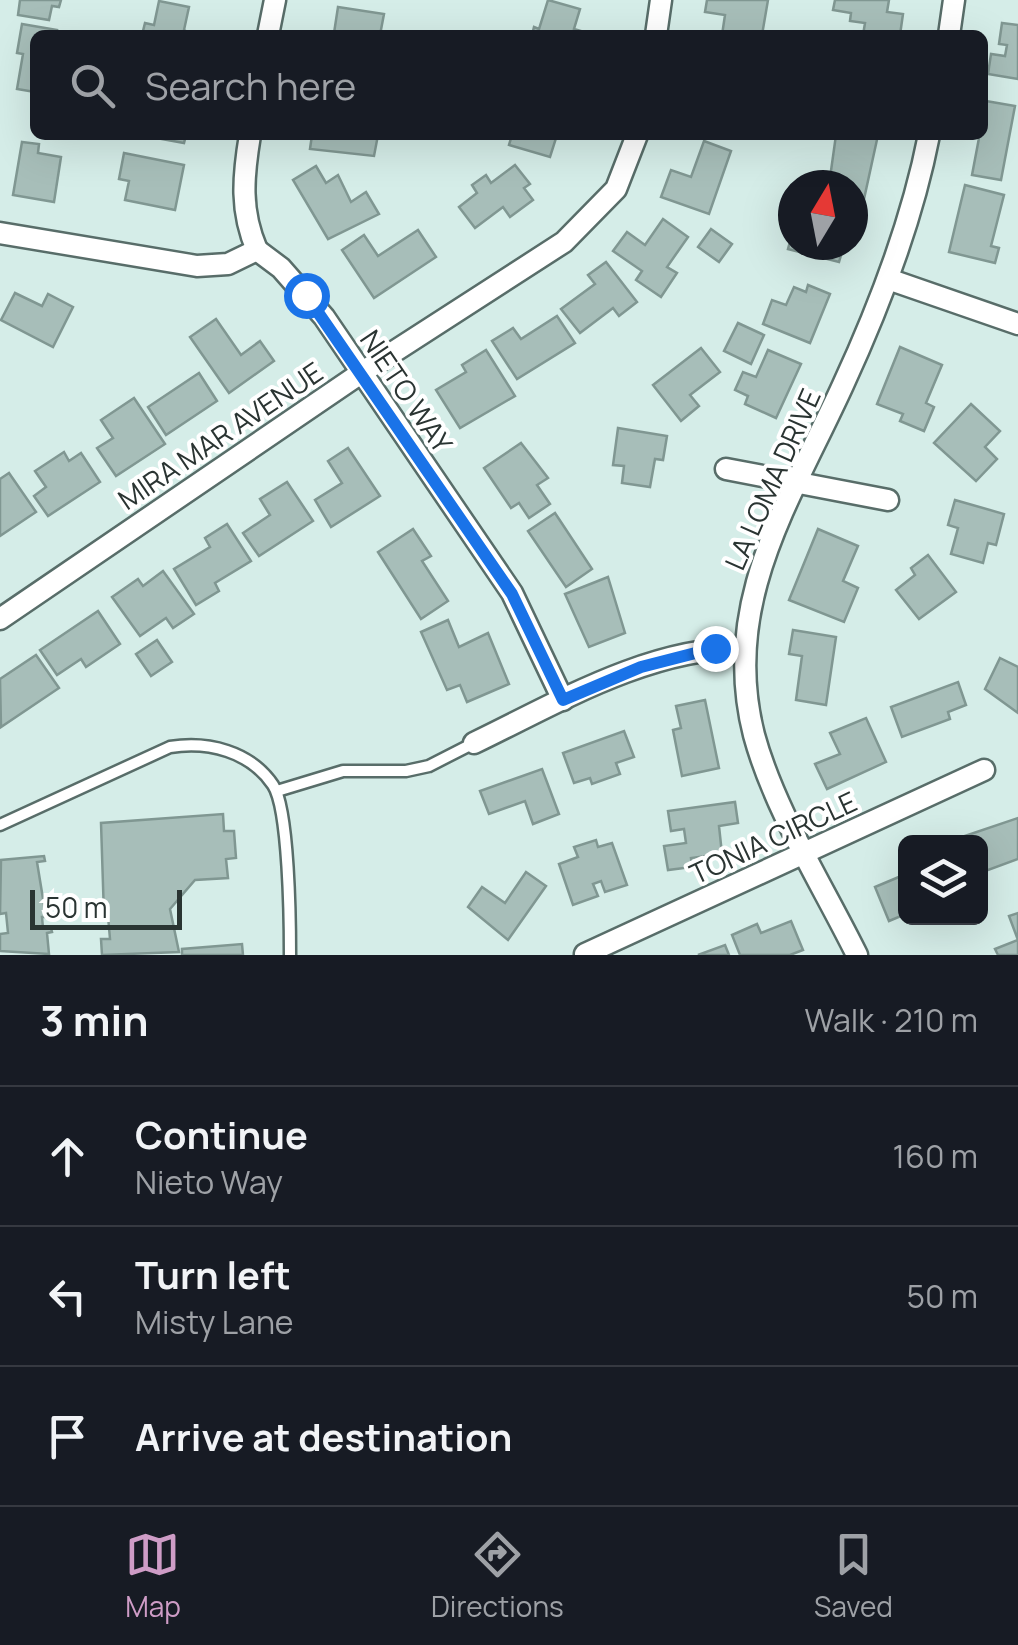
<!DOCTYPE html>
<html lang="en">
<head>
<meta charset="utf-8">
<style>
	body { margin:0; font-family:Manrope,sans-serif; background:#242831; color:#f1f3f6 }
	.controls { position:absolute; right:30px; bottom:30px; display:grid; overflow:hidden; border-radius:15px; box-shadow:0 10px 40px #0002 }
	.controls button { width:90px; height:90px; display:grid; place-items:center; padding:0; border:0; border-bottom:2px solid #363941; background:#171b24; color:#f1f3f6; font:50px sans-serif }
	.compass { position:absolute; left:778px; top:170px; width:90px; height:90px; border-radius:50%; background:#171b24; box-shadow:0 10px 40px #0002; rotate:10deg }
	.scale { position:absolute; left:30px; bottom:25px; width:152px; box-sizing:border-box; padding-left:10px; border:5px solid #2a3432; border-top:0; font-size:28px; line-height:35px; white-space:nowrap; color:#2a3432; -webkit-text-stroke:8px #fff; paint-order:stroke }
	.stop { position:absolute; width:30px; height:30px; margin:-22px; border:8px solid #1a73e8; border-radius:50%; background:#fff }
	.stop.end { background:#1a73e8; border-color:#fff; box-shadow:0 2px 10px #0008 }
	.list { margin:0; padding:0; list-style:none }
	h2 { display:flex; justify-content:space-between; align-items:center; height:130px; margin:0; padding:0 40px; font-size:42px }
	h2 small { font-size:32px; font-weight:400; color:#9ea1a6 }
	.list li { display:grid; grid-template-columns:65px 1fr auto; gap:30px; align-items:center; box-sizing:border-box; height:140px; padding:0 40px; border-top:2px solid #363941 }
	.list b { display:block; font-size:38px; white-space:nowrap }
	.list p { margin:0; font-size:32px; white-space:nowrap; color:#9ea1a6 }
	.list em { font-size:32px; font-style:normal; color:#9ea1a6 }
	.icon { flex:none; width:55px; height:55px; fill:none; stroke:currentColor; stroke-width:2; stroke-linecap:round; stroke-linejoin:round }
	.map { position:relative; flex:none; width:1018px; height:955px; overflow:hidden }
	.search { position:absolute; background:#171b24; box-shadow:0 10px 40px #0002; left:30px; right:30px; top:30px; height:110px; display:flex; align-items:center; gap:25px; box-sizing:border-box; padding:0 35px; border-radius:15px; color:#9ea1a6; font-size:38px }
	.sheet { height:550px; background:#171b24 }
	nav { display:flex; justify-content:space-around; align-items:center; box-sizing:border-box; height:140px; border-top:2px solid #363941; background:#171b24; font-size:28px; color:#9ea1a6 }
	nav a { display:grid; justify-items:center; gap:5px }
	nav .on { color:#ce9cc6 }
	.map>svg:first-child { display:block }
	.building { fill:#a7beb9; stroke:#809792; stroke-width:2.5 }
	.lines { fill:none; stroke-linecap:round; stroke-linejoin:round }
	.service-casing { stroke:#586d69; stroke-width:15 }
	.minor-casing { stroke:#586d69; stroke-width:25 }
	.service { stroke:#fff; stroke-width:10 }
	.minor { stroke:#fff; stroke-width:20 }
	.route { stroke:#1a73e8; stroke-width:12 }
	.labels { text-anchor:middle; dominant-baseline:central; stroke-width:8; stroke-linejoin:round; paint-order:stroke }
	.street-label { font-size:28px; fill:#2a3432; stroke:#fff }
</style>
</head>
<body>
<div class="map">
<svg width="1018" height="955" viewBox="0 0 1018 955">
	<rect width="100%" height="100%" fill="#d5ede8"/>
	<g class="building">
		<polygon points="20,0 61,0 59,7 52,6 49,20 18,15"/>
		<polygon points="548,0 580,9 574,29 581,31 579,35 532,35 534,27 539,29"/>
		<polygon points="707,0 768,0 762,35 722,35 725,15 705,12"/>
		<polygon points="835,0 889,0 887,12 903,14 900,35 863,35 865,23 850,21 851,13 833,10"/>
		<polygon points="159,1 189,7 184,30 193,35 142,35 145,23 154,25"/>
		<polygon points="338,7 384,14 380,35 334,33"/>
		<polygon points="1002,23 1018,25 1018,79 988,74 991,54 1005,56 1007,45 999,44"/>
		<polygon points="22,24 57,30 56,35 35,35 35,92 17,89 23,54 17,53"/>
		<polygon points="986,101 1015,106 1001,180 972,175"/>
		<polygon points="140,135 186,135 184,143"/>
		<polygon points="312,135 378,135 374,156 310,149"/>
		<polygon points="512,135 557,135 550,157 509,145"/>
		<polygon points="836,135 878,135 864,199 853,197 853,185 829,185"/>
		<polygon points="704,141 731,151 709,214 661,197 671,170 691,177"/>
		<polygon points="22,142 39,144 38,153 61,157 54,202 13,195"/>
		<polygon points="124,153 184,165 175,210 125,200 129,181 119,179"/>
		<polygon points="515,165 530,184 524,188 533,200 510,217 503,207 475,228 459,207 477,193 472,185 486,175 491,183"/>
		<polygon points="316,166 326,183 338,175 351,202 366,192 379,214 328,239 293,180"/>
		<polygon points="965,185 1004,195 991,246 999,248 995,263 949,252"/>
		<polygon points="663,219 688,237 667,267 677,273 661,297 636,280 642,271 613,251 627,232 645,245"/>
		<polygon points="711,229 732,244 719,262 698,247"/>
		<polygon points="418,230 436,257 374,298 342,250 364,235 378,256"/>
		<polygon points="793,230 793,245 844,245 839,262 788,249"/>
		<polygon points="606,262 637,302 619,316 613,308 580,333 561,309 595,284 588,275"/>
		<polygon points="808,285 830,294 810,343 763,324 772,300 786,305 794,287 806,292"/>
		<polygon points="15,293 42,306 48,294 73,307 53,347 1,320"/>
		<polygon points="557,316 575,343 517,379 492,341 513,328 521,339"/>
		<polygon points="216,319 241,355 260,341 274,361 229,393 190,337"/>
		<polygon points="738,323 764,335 751,364 724,351"/>
		<polygon points="900,347 942,365 926,403 934,407 924,431 900,421 903,414 877,404"/>
		<polygon points="701,348 720,372 690,395 699,406 681,421 653,385"/>
		<polygon points="486,350 515,396 460,428 436,390 466,372 462,365"/>
		<polygon points="768,350 801,364 776,418 745,404 748,396 735,390 743,372 756,377"/>
		<polygon points="199,373 217,401 166,435 148,407"/>
		<polygon points="134,398 165,444 116,476 97,448 113,438 101,420"/>
		<polygon points="971,404 1000,431 985,447 997,459 976,481 934,443"/>
		<polygon points="618,428 667,436 663,460 655,459 650,487 622,483 624,466 613,465"/>
		<polygon points="521,443 548,478 537,485 550,504 529,518 519,503 511,508 484,468"/>
		<polygon points="348,448 380,496 331,527 315,500 342,483 328,461"/>
		<polygon points="64,452 69,461 81,453 100,482 48,516 34,496 46,487 35,471"/>
		<polygon points="9,473 36,512 0,536 0,479"/>
		<polygon points="287,482 313,521 259,556 243,533 270,515 260,499"/>
		<polygon points="955,500 1004,514 996,545 988,543 983,563 951,554 958,528 948,525"/>
		<polygon points="555,513 592,569 566,587 528,531"/>
		<polygon points="227,524 251,561 215,583 219,591 196,605 174,569 210,547 205,538"/>
		<polygon points="413,529 431,556 422,561 448,601 421,619 378,552"/>
		<polygon points="818,529 858,546 843,581 858,588 844,622 789,600"/>
		<polygon points="928,555 956,592 919,619 896,590 915,575 911,568"/>
		<polygon points="163,571 194,614 173,628 166,618 140,636 112,597 138,579 143,586"/>
		<polygon points="608,577 625,633 589,647 565,594"/>
		<polygon points="98,611 120,644 86,667 81,659 57,675 40,650"/>
		<polygon points="448,620 459,647 488,633 509,684 467,702 460,685 447,690 421,632"/>
		<polygon points="793,630 836,637 826,705 796,700 802,656 789,654"/>
		<polygon points="157,640 172,662 151,676 136,654"/>
		<polygon points="36,655 59,688 1,727 0,679"/>
		<polygon points="1000,658 1018,667 1018,713 985,689"/>
		<polygon points="958,682 966,705 948,712 950,719 902,737 891,707"/>
		<polygon points="705,700 719,768 682,776 673,730 681,728 676,706"/>
		<polygon points="866,718 886,762 827,789 815,764 840,754 830,733"/>
		<polygon points="624,731 634,757 616,763 620,774 592,784 590,778 574,783 563,753"/>
		<polygon points="542,769 559,814 533,824 525,801 489,814 480,791"/>
		<polygon points="735,802 738,823 719,826 722,854 691,858 692,867 668,870 664,846 686,843 684,829 671,831 668,811"/>
		<polygon points="223,814 224,831 234,831 236,858 226,859 228,878 195,880 170,909 179,952 102,955 101,939 110,939 108,916 104,916 101,823"/>
		<polygon points="1018,818 1018,859 980,873 980,842 953,840"/>
		<polygon points="596,840 598,847 612,843 627,885 605,892 601,881 593,884 598,896 573,905 559,864 578,857 574,847"/>
		<polygon points="44,856 45,861 37,862 46,917 42,917 43,928 51,928 52,932 47,933 49,954 0,951 0,934 8,933 6,913 0,914 1,860"/>
		<polygon points="526,872 546,886 508,940 468,907 482,887 505,903"/>
		<polygon points="906,874 906,914 889,921 875,887"/>
		<polygon points="1018,913 1018,955 998,955 995,949 1018,940 1009,916"/>
		<polygon points="791,921 803,950 790,955 740,955 732,935 757,924 761,933"/>
		<polygon points="242,944 243,955 182,955 182,949"/>
		<polygon points="725,945 729,955 698,955"/>
	</g>
	<g class="lines">
		<defs>
			<g id="service">
				<polyline points="277,791 343,771 406,771 429,766 474,743"/>
				<path d="M 0,825 L 170,747 C 208,741 250,751 273,785 C 289,809 290,922 290,955"/>
			</g>
			<g id="minor">
				<polyline points="268,35 275,0"/>
				<polyline points="656,35 661,0"/>
				<polyline points="949,35 954,0"/>
				<path d="M 250,135 C 243,177 240,211 257,250"/>
				<polyline points="0,233 197,266 228,264 257,250 281,268 324,317 512,593 563,700"/>
				<polyline points="888,279 1018,324"/>
				<polyline points="726,469 888,500"/>
				<polyline points="0,619 361,373 564,242 616,189 637,135"/>
				<path d="M 474,743 C 557,703 648,648 743,648"/>
				<polyline points="585,954 984,770"/>
				<path d="M 857,955 C 823,886 774,809 754,735 C 720,603 790,501 843,385 C 880,305 912,222 929,135"/>
			</g>
		</defs>
		<use href="#service" class="service-casing"/>
		<use href="#minor" class="minor-casing"/>
		<use href="#service" class="service"/>
		<use href="#minor" class="minor"/>
	</g>
	<g class="lines">
		<polyline class="route" points="306,295 512,594 563,700 641,667 715,648"/>
	</g>
	<g class="labels">
		<g class="street-label">
			<text transform="translate(407 391) rotate(56)">NIETO WAY</text>
			<text transform="translate(220 435) rotate(-34)">MIRA MAR AVENUE</text>
			<text transform="translate(772 479) rotate(-66)">LA LOMA DRIVE</text>
			<text transform="translate(773 837) rotate(-25)">TONIA CIRCLE</text>
		</g>
	</g>
</svg>
<div class="controls">
<button><svg class="icon" aria-label="layers" viewBox="0 0 24 24"><path d="M12 4l9 5-9 5-9-5zM3 14l9 5 9-5"/></svg></button>
</div>
<svg class="compass" viewBox="-18 -18 36 36"><path d="M0-13l5 13h-10z" fill="#e53935"/><path d="M0 13l5-13h-10z" fill="#9ea1a6"/></svg>
<div class="scale">50 m</div>
<div class="stop" style="left:306px;top:295px"></div>
<div class="stop end" style="left:715px;top:648px"></div>
<div class="search"><svg class="icon" aria-label="search" viewBox="0 0 24 24"><circle cx="10" cy="10" r="6"/><path d="M15 15l6 6"/></svg>Search here</div>
</div>
<section class="sheet">
<h2>3 min<small>Walk · 210 m</small></h2>
<ul class="list">
<li><svg class="icon" aria-label="ahead" viewBox="0 0 24 24"><path d="M12 20V5M6 11l6-6 6 6"/></svg><div><b>Continue</b><p>Nieto Way</p></div><em>160 m</em></li>
<li><svg class="icon" aria-label="left" viewBox="0 0 24 24"><path d="M17 20v-9H6M10 6l-5 5 5 5"/></svg><div><b>Turn left</b><p>Misty Lane</p></div><em>50 m</em></li>
<li><svg class="icon" aria-label="arrive" viewBox="0 0 24 24"><path d="M6 21V4h12l-3 4 3 4H6"/></svg><div><b>Arrive at destination</b></div></li>
</ul>
</section>
<nav>
<a class="on"><svg class="icon" aria-label="map" viewBox="0 0 24 24"><path d="M3 6l6-2 6 2 6-2v14l-6 2-6-2-6 2zM9 4v14M15 6v14"/></svg>Map</a>
<a><svg class="icon" aria-label="directions" viewBox="0 0 24 24"><path d="M12 3l9 9-9 9-9-9zM9 14v-3h6M13 9l2 2-2 2"/></svg>Directions</a>
<a><svg class="icon" aria-label="saved" viewBox="0 0 24 24"><path d="M7 4h10v16l-5-4-5 4z"/></svg>Saved</a>
</nav>
</body>
</html>
